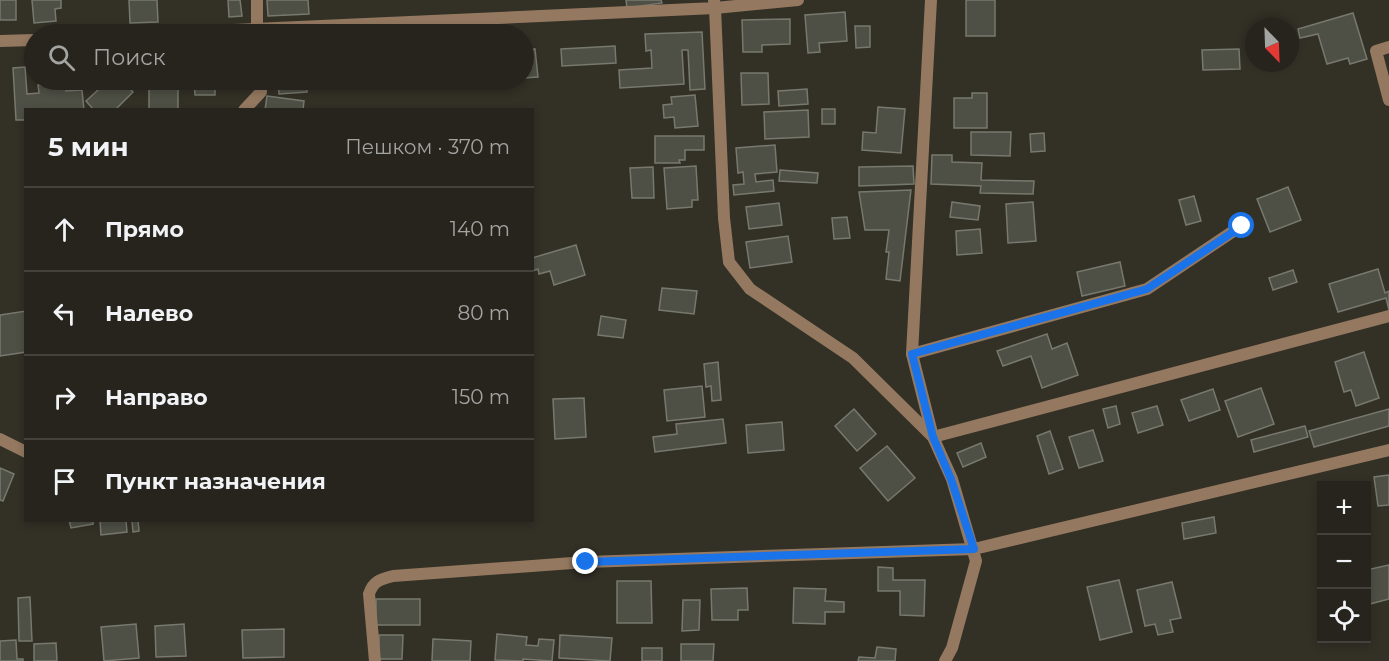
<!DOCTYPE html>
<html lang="ru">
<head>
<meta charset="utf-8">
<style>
	body { margin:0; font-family:Montserrat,sans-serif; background:#2e2c25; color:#f1f3f6 }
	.controls { position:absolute; right:18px; bottom:18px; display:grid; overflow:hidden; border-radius:0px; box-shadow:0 3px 9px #0003 }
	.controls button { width:54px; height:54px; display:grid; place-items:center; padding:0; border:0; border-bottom:2px solid #42413b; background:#26241c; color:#f1f3f6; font:30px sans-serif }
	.compass { position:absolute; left:1245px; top:18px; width:54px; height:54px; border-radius:50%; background:#26241c; box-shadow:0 3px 9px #0003; rotate:157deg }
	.stop { position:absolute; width:18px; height:18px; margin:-14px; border:4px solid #1a73e8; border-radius:50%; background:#fff }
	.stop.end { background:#1a73e8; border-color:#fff; box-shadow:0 2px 6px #0008 }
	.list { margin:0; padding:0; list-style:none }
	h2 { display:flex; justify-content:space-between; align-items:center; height:78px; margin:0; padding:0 24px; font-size:26px }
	h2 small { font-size:20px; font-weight:400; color:#a4a4a3 }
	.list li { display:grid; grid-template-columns:39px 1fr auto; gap:18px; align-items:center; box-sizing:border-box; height:84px; padding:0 24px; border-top:2px solid #42413b }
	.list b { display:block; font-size:22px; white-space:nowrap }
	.list em { font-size:20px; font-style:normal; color:#a4a4a3 }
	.icon { flex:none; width:33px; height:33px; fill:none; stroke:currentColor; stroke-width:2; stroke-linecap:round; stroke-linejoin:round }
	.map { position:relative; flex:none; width:1389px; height:661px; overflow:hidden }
	.search { position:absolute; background:#26241c; box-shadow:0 3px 9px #0003; left:24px; top:24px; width:510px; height:66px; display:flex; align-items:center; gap:15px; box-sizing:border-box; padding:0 21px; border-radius:33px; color:#a4a4a3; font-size:22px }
	.panel { position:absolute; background:#26241c; box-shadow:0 3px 9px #0003; left:24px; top:108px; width:510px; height:414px; border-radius:0px }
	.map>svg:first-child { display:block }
	.building { fill:#4e5045; stroke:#77796e; stroke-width:1.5 }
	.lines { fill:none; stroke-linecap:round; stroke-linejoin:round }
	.minor { stroke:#947960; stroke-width:12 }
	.tertiary { stroke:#947960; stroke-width:12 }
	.route { stroke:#1a73e8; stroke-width:8 }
</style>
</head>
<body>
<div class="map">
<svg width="1389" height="661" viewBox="0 0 1389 661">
	<rect width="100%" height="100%" fill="#333026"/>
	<g class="building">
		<rect x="0" y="0" width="16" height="20"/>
		<polygon points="32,0 61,0 61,8 55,9 56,21 34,23"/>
		<polygon points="129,0 157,0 158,22 130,23"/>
		<polygon points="228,0 240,0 242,16 229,17"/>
		<polygon points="267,0 308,0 309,14 268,16"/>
		<polygon points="626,0 661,0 662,3 627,8"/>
		<rect x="966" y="0" width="29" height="36"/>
		<polygon points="845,12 847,41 819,43 820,52 808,53 805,15"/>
		<polygon points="1353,13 1367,59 1350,64 1348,58 1327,64 1318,34 1300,38 1298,29"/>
		<polygon points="790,19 790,44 762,45 762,52 743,52 742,20"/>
		<polygon points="855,26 870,26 870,47 856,48"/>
		<polygon points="702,32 705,89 690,90 688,50 682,50 684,84 620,88 619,70 652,68 651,50 646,51 645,34"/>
		<polygon points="615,46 616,63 562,66 561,49"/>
		<polygon points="535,49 538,77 524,78 524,51"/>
		<polygon points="1239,49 1240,69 1203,70 1202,50"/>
		<polygon points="25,67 27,94 39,93 38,85 66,83 66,91 82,90 84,110 26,110 26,120 16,120 13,68"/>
		<polygon points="741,73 768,73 769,104 742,105"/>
		<polygon points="109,80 122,80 133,92 115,110 94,110 86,101"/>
		<polygon points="194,80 215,80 215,95 195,95"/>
		<polygon points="278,80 306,80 307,92 279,94"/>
		<rect x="149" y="85" width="29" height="25"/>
		<polygon points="807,89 808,104 779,106 778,91"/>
		<polygon points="972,93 987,93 987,128 954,128 954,98 972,98"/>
		<polygon points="695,95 698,126 675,128 674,117 664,118 663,105 672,104 671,97"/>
		<polygon points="267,96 304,101 303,110 265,110"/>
		<polygon points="878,107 905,109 901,153 862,150 863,132 876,133"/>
		<rect x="822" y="109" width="13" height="15"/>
		<polygon points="808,110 809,137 765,139 764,112"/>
		<polygon points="971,132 1011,132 1010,156 971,155"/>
		<polygon points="1044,133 1045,151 1031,152 1030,134"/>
		<polygon points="655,136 704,136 704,150 685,150 685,160 679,160 680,163 655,163"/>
		<polygon points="775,145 777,172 755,174 756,182 773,180 774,191 734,195 733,185 744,184 743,172 738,173 736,148"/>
		<polygon points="932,155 952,155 952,162 982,163 981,180 1034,181 1033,194 980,193 981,186 931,184"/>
		<polygon points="696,166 698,200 692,200 692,207 667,209 664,168"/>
		<polygon points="913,166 914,184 859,186 859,167"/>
		<polygon points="653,167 654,198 632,198 630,168"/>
		<polygon points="780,170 818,173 817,183 779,181"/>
		<polygon points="1288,187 1301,220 1270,232 1257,199"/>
		<polygon points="911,190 900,281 886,279 889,252 886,252 889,230 865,230 859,192"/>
		<polygon points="1194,196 1201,221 1186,225 1179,200"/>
		<polygon points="952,202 980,206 978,220 950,217"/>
		<polygon points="1033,202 1036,241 1008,243 1006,204"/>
		<polygon points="779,203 782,225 749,229 746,207"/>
		<polygon points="847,217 850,238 834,239 832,218"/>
		<polygon points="980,229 982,253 957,255 956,231"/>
		<polygon points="788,236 792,262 750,268 746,242"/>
		<polygon points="576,245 585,275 554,285 550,271 539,274 538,269 532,271 532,258"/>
		<polygon points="1120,262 1125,286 1082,296 1077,272"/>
		<polygon points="1378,269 1385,293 1389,291 1389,310 1386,298 1338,312 1329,284"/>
		<polygon points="1293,270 1297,282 1273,290 1269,278"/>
		<polygon points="662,288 697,291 694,314 659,310"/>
		<polygon points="26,311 26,352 0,356 0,315"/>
		<polygon points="601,316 626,320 623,338 598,335"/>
		<polygon points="1047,334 1052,349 1067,343 1078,375 1042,388 1031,356 1003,366 997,351"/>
		<polygon points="1364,352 1379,398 1356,406 1351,390 1344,392 1335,362"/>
		<polygon points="718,362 721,400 712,401 711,386 706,387 704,364"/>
		<polygon points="702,386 705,417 667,421 664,390"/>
		<polygon points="1261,388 1274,424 1238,437 1225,401"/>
		<polygon points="1213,389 1220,410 1189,421 1181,400"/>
		<polygon points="584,398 586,437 555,439 553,399"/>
		<polygon points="1116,406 1120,424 1108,428 1103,409"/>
		<polygon points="1157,406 1163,425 1138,433 1132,413"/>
		<polygon points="854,409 876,434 857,451 835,426"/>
		<polygon points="1389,409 1389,426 1314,447 1309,431"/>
		<polygon points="723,419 726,443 655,452 653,437 677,434 676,424"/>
		<polygon points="782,422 784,450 748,453 746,425"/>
		<polygon points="1305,426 1308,437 1254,452 1251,440"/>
		<polygon points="1093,430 1103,461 1079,468 1069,437"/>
		<polygon points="1050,431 1063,469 1049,474 1037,436"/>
		<polygon points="981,443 986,457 963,467 957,453"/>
		<polygon points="887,446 915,478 888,501 860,468"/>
		<polygon points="0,468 14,474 3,501 0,500"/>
		<polygon points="1389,475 1389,505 1378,506 1374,477"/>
		<polygon points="1214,517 1216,533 1184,539 1182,523"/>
		<polygon points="69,520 93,520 93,524 71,528"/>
		<polygon points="100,520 138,520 139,531 133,532 132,521 126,521 127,532 101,535"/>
		<polygon points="1389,565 1389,599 1370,604 1366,587 1366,570"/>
		<polygon points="878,567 893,568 893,580 925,580 924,616 900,615 900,591 878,591"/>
		<polygon points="1119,580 1132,632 1100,640 1087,587"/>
		<polygon points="617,581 651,581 652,623 617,623"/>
		<polygon points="1172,582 1181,618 1170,620 1173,632 1158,635 1155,624 1145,626 1137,590"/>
		<polygon points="747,588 748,610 738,610 738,620 712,620 711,589"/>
		<polygon points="794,588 826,589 825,601 844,602 844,612 825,612 825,624 793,623"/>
		<polygon points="30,597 32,641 19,641 18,598"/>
		<rect x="376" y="599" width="44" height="26"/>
		<polygon points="683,600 700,600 699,630 682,631"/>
		<polygon points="136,624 139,658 104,661 101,627"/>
		<polygon points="184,624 186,656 156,657 155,626"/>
		<polygon points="284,629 284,657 243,658 242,630"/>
		<polygon points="497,634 527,637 526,645 538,646 539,639 554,640 552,661 523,659 523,661 495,660"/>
		<polygon points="379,635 403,635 402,659 379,659"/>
		<polygon points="560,635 612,638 610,661 559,658"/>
		<polygon points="433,639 471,641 470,661 432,661"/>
		<polygon points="16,640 17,659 23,659 23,661 0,661 0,641"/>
		<polygon points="56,643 57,661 34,661 34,644"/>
		<polygon points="681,644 714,644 713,661 681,661"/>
		<polygon points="877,647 896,649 895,661 858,661 859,657 875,658"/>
		<rect x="642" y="648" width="20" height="13"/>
	</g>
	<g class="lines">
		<g class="minor">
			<polyline points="257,0 257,34"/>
			<polyline points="798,0 715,8 724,218 729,262 750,289 853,358 933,437 952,479 976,561 952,648 945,661"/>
			<polyline points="931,0 912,354 933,437 1389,316"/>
			<polyline points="1389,47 1376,51 1389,100"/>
			<polyline points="244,110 261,92 260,80"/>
			<polyline points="912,354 1147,289 1241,226"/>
			<polyline points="0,439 26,452"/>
			<path d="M 375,661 L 369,594 C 373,581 381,579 393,576 L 586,562 L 974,549 L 1389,450"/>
		</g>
		<g class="tertiary">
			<polyline points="147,34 715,8 714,0"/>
			<polyline points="0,41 34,40"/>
		</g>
	</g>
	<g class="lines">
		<polyline class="route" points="586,562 974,549 951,479 933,437 912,354 1147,289 1242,226"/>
	</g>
</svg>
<div class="controls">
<button>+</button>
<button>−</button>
<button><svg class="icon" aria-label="locate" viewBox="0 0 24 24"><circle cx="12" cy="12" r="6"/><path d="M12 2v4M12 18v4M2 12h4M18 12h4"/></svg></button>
</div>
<svg class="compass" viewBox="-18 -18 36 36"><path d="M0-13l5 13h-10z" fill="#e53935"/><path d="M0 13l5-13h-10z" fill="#a4a4a3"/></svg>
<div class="stop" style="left:1242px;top:226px"></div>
<div class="stop end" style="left:586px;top:562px"></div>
<div class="search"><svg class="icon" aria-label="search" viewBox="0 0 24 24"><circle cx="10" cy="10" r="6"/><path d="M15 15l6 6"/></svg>Поиск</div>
<section class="panel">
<h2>5 мин<small>Пешком · 370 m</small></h2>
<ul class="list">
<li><svg class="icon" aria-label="ahead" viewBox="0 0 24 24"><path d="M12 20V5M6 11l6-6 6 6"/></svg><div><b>Прямо</b></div><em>140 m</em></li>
<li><svg class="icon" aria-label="left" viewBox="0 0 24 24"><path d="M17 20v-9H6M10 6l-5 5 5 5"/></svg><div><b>Налево</b></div><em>80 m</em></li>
<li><svg class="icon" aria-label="right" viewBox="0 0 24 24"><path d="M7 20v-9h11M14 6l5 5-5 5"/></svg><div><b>Направо</b></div><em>150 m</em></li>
<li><svg class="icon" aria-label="arrive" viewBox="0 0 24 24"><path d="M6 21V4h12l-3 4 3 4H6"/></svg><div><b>Пункт назначения</b></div></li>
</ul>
</section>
</div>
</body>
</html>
